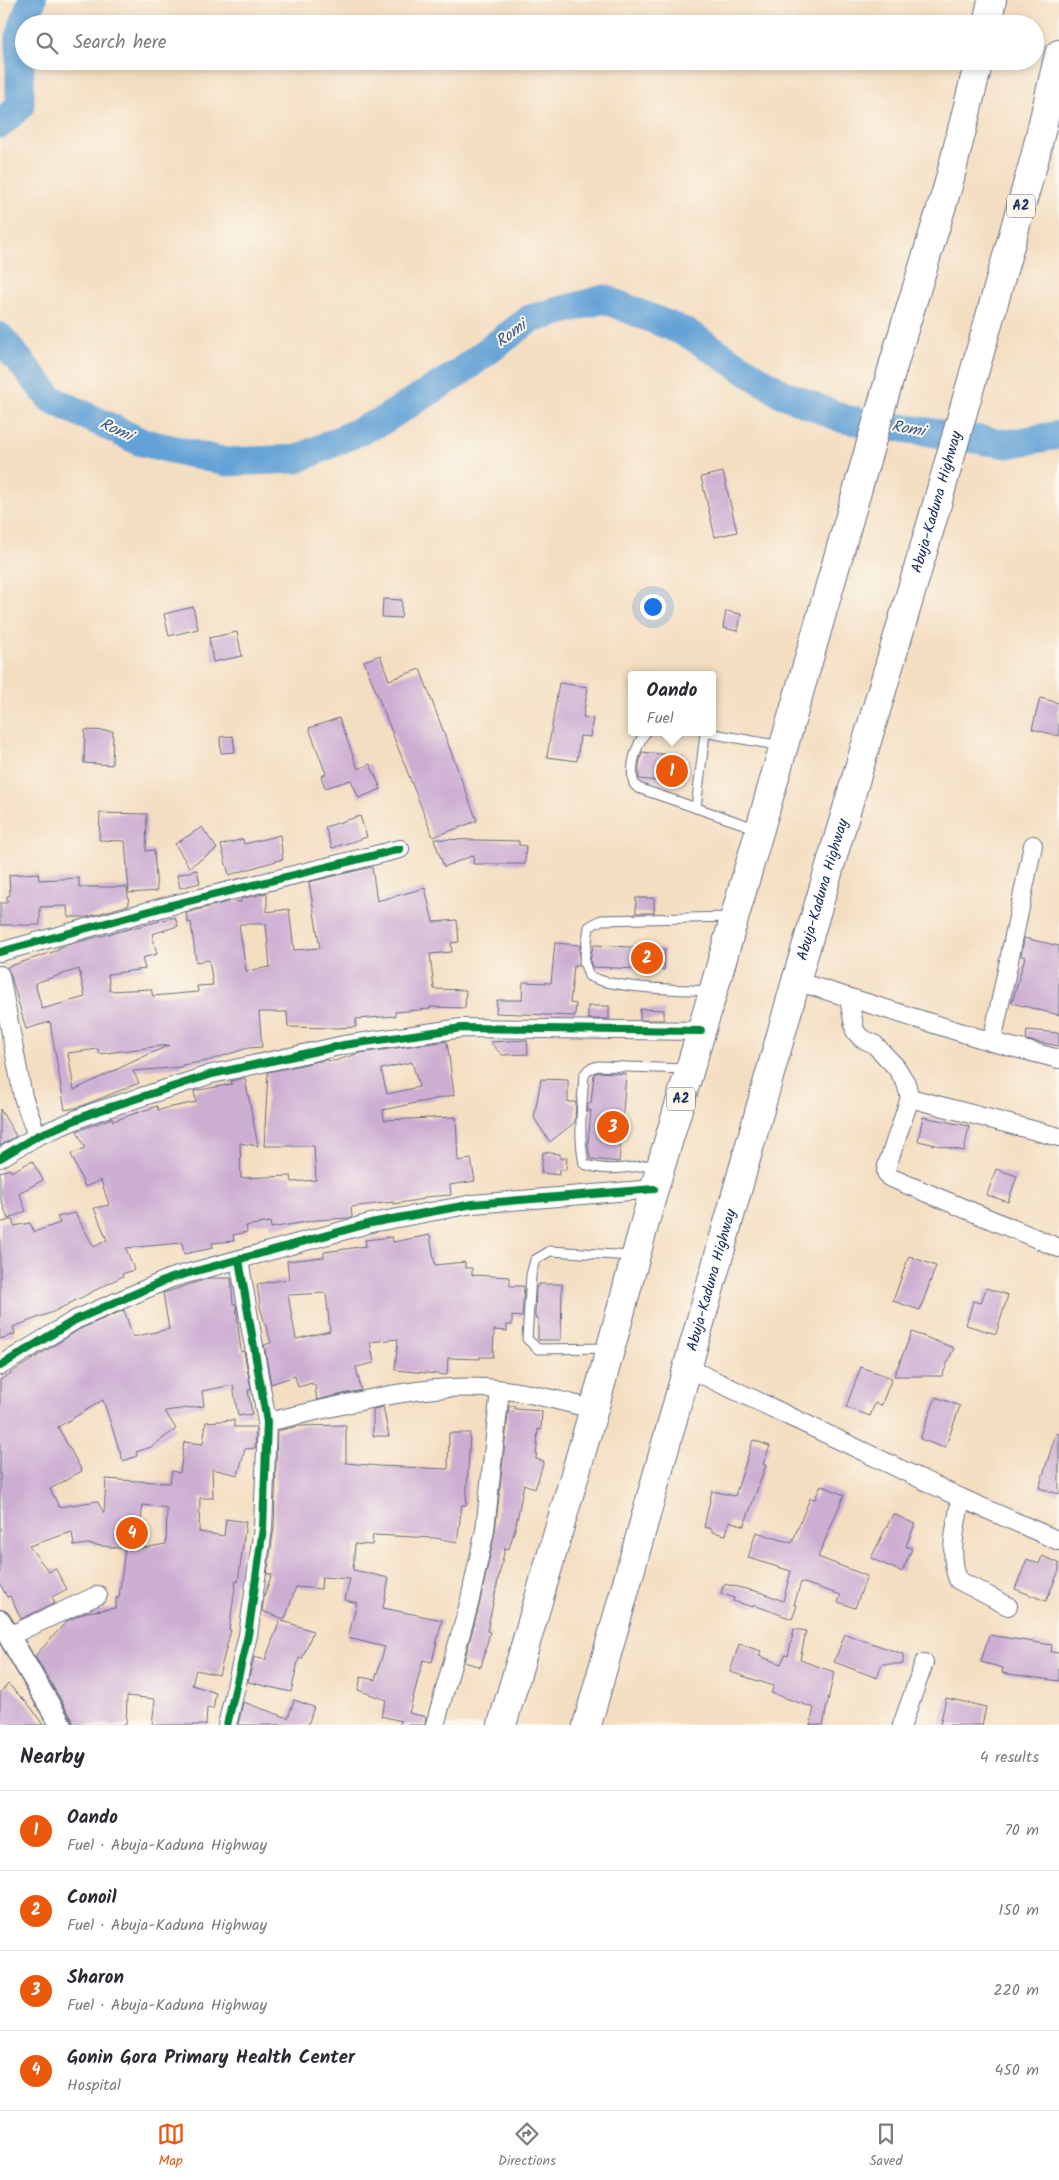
<!DOCTYPE html>
<html lang="en">
<head>
<meta charset="utf-8">
<style>
	body { margin:0; font-family:Kalam,sans-serif; background:#f2f2f3; color:#2b2b33 }
	.you { position:absolute; left:652px; top:606px; width:18px; height:18px; margin:-12px; border:4px solid #fff; border-radius:50%; background:#1a73e8; box-shadow:0 0 0 8px #1a73e833 }
	.badge { display:grid; place-items:center; width:32px; height:32px; border-radius:50%; background:#ea580c; color:#fff; font-size:16px; font-weight:700 }
	.pin { position:absolute; translate:-50% -50%; border:2px solid #fff; box-shadow:0 1px 5px #0006 }
	.popup { position:absolute; left:628px; top:671px; width:88px; height:65px; box-sizing:border-box; display:grid; place-content:center; border-radius:5px; background:#fff; filter:drop-shadow(0 1px 4px #0005); font-size:16px; white-space:nowrap; color:#7c7c81 }
	.popup b { font-size:19px; color:#2b2b33 }
	.popup::after { content:''; position:absolute; left:50%; top:100%; margin-left:-10px; border:10px solid transparent; border-top-color:#fff }
	.list { margin:0; padding:0; list-style:none }
	h2 { display:flex; justify-content:space-between; align-items:center; height:65px; margin:0; padding:0 20px; font-size:21px }
	h2 small { font-size:16px; font-weight:400; color:#7c7c81 }
	.list li { display:grid; grid-template-columns:32px 1fr auto; gap:15px; align-items:center; box-sizing:border-box; height:80px; padding:0 20px; border-top:1px solid #e1e1e2 }
	.list b { display:block; font-size:19px; white-space:nowrap }
	.list p { margin:0; font-size:16px; white-space:nowrap; color:#7c7c81 }
	.list em { font-size:16px; font-style:normal; color:#7c7c81 }
	.icon { flex:none; width:28px; height:28px; fill:none; stroke:currentColor; stroke-width:2; stroke-linecap:round; stroke-linejoin:round }
	.map { position:relative; flex:none; width:1059px; height:1725px; overflow:hidden }
	.search { position:absolute; background:#fff; box-shadow:0 2px 8px #0003; left:15px; right:15px; top:15px; height:55px; display:flex; align-items:center; gap:12px; box-sizing:border-box; padding:0 18px; border-radius:28px; color:#7c7c81; font-size:19px }
	.sheet { height:385px; background:#fff }
	nav { display:flex; justify-content:space-around; align-items:center; box-sizing:border-box; height:70px; border-top:1px solid #e1e1e2; background:#fff; font-size:14px; color:#7c7c81 }
	nav a { display:grid; justify-items:center; gap:2px }
	nav .on { color:#ea580c }
	.map>svg:first-child { display:block }
	.lines { fill:none; stroke-linecap:round; stroke-linejoin:round }
	.river { stroke:#64a2d6; stroke-width:29 }
	.building { fill:#cdaed3; fill-rule:evenodd }
	.service-casing { stroke:#676c81; stroke-width:11 }
	.minor-casing { stroke:#676c81; stroke-width:20 }
	.tertiary-casing { stroke:#676c81; stroke-width:24 }
	.trunk-casing { stroke:#676c81; stroke-width:30 }
	.service { stroke:#fff; stroke-width:9 }
	.minor { stroke:#fff; stroke-width:18 }
	.tertiary { stroke:#fff; stroke-width:21 }
	.trunk { stroke:#fff; stroke-width:28 }
	.cycleway-casing { stroke:#fbf7ec; stroke-width:11 }
	.cycleway { stroke:#00873e; stroke-width:8 }
	.labels { text-anchor:middle; dominant-baseline:central; stroke-width:4; stroke-linejoin:round; paint-order:stroke }
	.shield { fill:#fbf7ec; stroke:#5e6b89; stroke-width:1 }
	.shield-label { font-size:14px; font-weight:bold; fill:#1b2f5e }
	.street-label { font-size:15px; fill:#1b2f5e; stroke:#fbf7ec }
	.water-label { font-size:16px; font-style:italic; fill:#355788; stroke:#fbf7ec }
</style>
</head>
<body>
<div class="map">
<svg width="1059" height="1725" viewBox="0 0 1059 1725">
	<rect width="100%" height="100%" fill="#fbf7ec"/>
	<filter id="ink" filterUnits="userSpaceOnUse"><feTurbulence type="fractalNoise" baseFrequency=".02" numOctaves="2"/><feDisplacementMap in="SourceGraphic" scale="10" xChannelSelector="R" yChannelSelector="G"/><feConvolveMatrix kernelMatrix="1 2 1 2 8 2 1 2 1" color-interpolation-filters="sRGB"/></filter>
	<filter id="wash" filterUnits="userSpaceOnUse"><feTurbulence type="fractalNoise" baseFrequency=".0096" numOctaves="4" result="noise"/><feDisplacementMap in="SourceGraphic" scale="20" xChannelSelector="R" yChannelSelector="G"/><feGaussianBlur stdDeviation="1.12" result="paint"/><feColorMatrix in="noise" values="0 0 0 0 0 0 0 0 0 0 0 0 0 0 0 0 0 1.4 0 .05"/><feComposite in="paint" operator="in"/></filter>
	<g filter="url(#wash)">
		<rect width="100%" height="100%" fill="#f4dec1"/>
		<g class="lines">
			<g class="river">
				<polyline points="24,24 32,0"/>
				<polyline points="0,124 20,106 20,37 24,24"/>
				<polyline points="0,337 51,399 141,442 226,462 297,459 380,422 456,375 530,319 604,299 687,333 781,393 844,419 1007,444 1059,435"/>
			</g>
		</g>
		<g id="blocks">
			<g class="building">
				<polygon points="723,472 737,532 715,537 701,477"/>
				<polygon points="383,599 402,600 401,618 382,617"/>
				<polygon points="193,607 198,629 169,636 164,614"/>
				<polygon points="726,611 741,614 738,631 723,628"/>
				<polygon points="237,632 242,656 213,662 209,638"/>
				<polygon points="380,655 389,680 420,669 477,821 433,837 364,661"/>
				<polygon points="559,683 588,687 583,717 593,718 590,737 580,736 577,761 547,757"/>
				<polygon points="1040,698 1059,703 1059,736 1032,729"/>
				<polygon points="339,718 358,769 370,764 381,789 359,798 351,780 325,788 321,776 326,774 309,728"/>
				<polygon points="85,730 113,731 112,765 84,763"/>
				<polygon points="233,736 235,752 221,753 220,737"/>
				<polygon points="642,752 681,756 678,783 639,779 639,765"/>
				<polygon points="100,813 147,814 146,851 154,850 157,891 129,893 125,841 99,840"/>
				<polygon points="360,816 367,837 332,848 325,827"/>
				<polygon points="202,827 217,849 189,867 175,844"/>
				<polygon points="280,835 283,859 229,875 221,845 243,839 244,844"/>
				<polygon points="434,839 519,841 519,845 526,846 525,864 473,864 474,855 444,867"/>
				<path d="M 372,867 L 377,901 L 425,888 L 433,922 L 457,920 L 459,942 L 451,943 L 452,952 L 430,954 L 434,989 L 466,990 L 465,1008 L 430,1007 L 430,1009 L 395,1012 L 395,1016 L 356,1019 L 356,1027 L 337,1028 L 288,1027 L 287,1012 L 259,1012 L 262,1047 L 248,1048 L 207,1061 L 182,1065 L 182,1067 L 133,1071 L 139,1083 L 79,1107 L 65,1110 L 50,1022 L 26,1029 L 10,973 L 7,967 L 59,950 L 58,948 L 78,942 L 175,917 L 178,926 L 152,934 L 157,954 L 142,958 L 145,969 L 108,974 L 110,991 L 151,989 L 153,996 L 198,992 L 197,986 L 213,985 L 209,960 L 196,962 L 191,922 L 188,923 L 186,913 L 231,901 L 241,902 L 241,899 L 267,893 L 267,912 L 289,909 L 294,950 L 320,948 L 309,882 ZM 239,924 L 266,924 L 270,967 L 246,971 ZM 79,969 L 85,997 L 42,1009 L 35,983 ZM 169,1045 L 130,1063 L 74,1090 L 68,1053 L 98,1049 L 99,1054 Z"/>
				<polygon points="197,870 200,883 180,888 177,875"/>
				<polygon points="38,873 39,880 79,878 79,887 127,887 129,905 87,917 68,917 67,906 40,907 40,925 0,925 0,903 7,903 7,896 10,896 9,875"/>
				<rect x="636" y="898" width="18" height="15"/>
				<polygon points="1024,938 1059,946 1059,1015 1012,1003 1025,957 1021,956"/>
				<polygon points="555,943 580,945 579,966 574,966 570,1003 576,1004 575,1016 496,1013 497,1000 522,1000 523,982 551,983"/>
				<polygon points="595,945 665,949 664,970 592,967 590,961 593,946"/>
				<rect x="588" y="1006" width="21" height="13"/>
				<polygon points="640,1009 664,1010 664,1020 640,1020"/>
				<polygon points="1027,1030 1059,1033 1059,1046 1026,1040"/>
				<polygon points="527,1040 528,1054 502,1055 490,1042"/>
				<path d="M 447,1041 L 454,1095 L 383,1110 L 384,1120 L 456,1117 L 458,1161 L 471,1159 L 475,1181 L 450,1185 L 451,1195 L 424,1197 L 424,1199 L 393,1204 L 393,1202 L 351,1207 L 352,1217 L 348,1218 L 317,1220 L 271,1228 L 270,1222 L 246,1226 L 247,1232 L 233,1235 L 234,1241 L 212,1243 L 213,1248 L 184,1254 L 182,1243 L 126,1248 L 134,1270 L 122,1274 L 123,1276 L 53,1312 L 13,1327 L 15,1334 L 0,1339 L 0,1223 L 12,1219 L 14,1226 L 30,1223 L 34,1232 L 60,1223 L 57,1217 L 75,1213 L 94,1247 L 107,1240 L 94,1208 L 109,1205 L 101,1180 L 85,1187 L 71,1154 L 85,1148 L 77,1131 L 112,1118 L 113,1121 L 157,1106 L 158,1110 L 196,1102 L 194,1091 L 232,1084 L 231,1081 L 245,1078 L 258,1146 L 240,1143 L 241,1178 L 291,1176 L 292,1182 L 316,1180 L 314,1146 L 264,1146 L 268,1072 L 325,1060 L 335,1061 L 360,1053 ZM 412,1062 L 419,1087 L 387,1094 L 381,1069 Z"/>
				<polygon points="599,1072 626,1074 619,1162 590,1159 588,1144 591,1110 588,1112 588,1103 591,1103 594,1074"/>
				<polygon points="541,1079 568,1080 568,1102 576,1102 575,1122 550,1142 534,1118"/>
				<polygon points="0,1109 16,1136 0,1146"/>
				<polygon points="923,1117 969,1126 964,1151 918,1141"/>
				<polygon points="543,1152 560,1154 560,1158 567,1158 566,1170 559,1170 559,1175 541,1173"/>
				<polygon points="32,1161 43,1180 19,1193 26,1211 8,1219 0,1197 0,1172 10,1169 11,1172"/>
				<polygon points="996,1169 1017,1176 1008,1202 987,1195"/>
				<path d="M 430,1235 L 435,1265 L 465,1262 L 465,1268 L 472,1268 L 472,1275 L 510,1277 L 510,1286 L 524,1286 L 522,1317 L 512,1316 L 512,1325 L 507,1325 L 507,1331 L 494,1330 L 493,1357 L 480,1357 L 480,1359 L 448,1358 L 447,1375 L 395,1370 L 398,1339 L 370,1342 L 374,1363 L 356,1367 L 361,1390 L 317,1400 L 315,1385 L 312,1385 L 312,1383 L 298,1387 L 295,1376 L 271,1384 L 264,1345 L 271,1343 L 260,1307 L 257,1284 L 289,1279 L 287,1261 L 324,1257 L 324,1252 L 366,1246 L 365,1240 L 392,1237 L 393,1242 ZM 326,1293 L 330,1331 L 296,1339 L 288,1295 Z"/>
				<polygon points="909,1256 936,1266 920,1310 893,1301"/>
				<path d="M 210,1278 L 231,1278 L 233,1304 L 236,1304 L 241,1352 L 244,1351 L 251,1390 L 248,1390 L 252,1414 L 238,1416 L 233,1385 L 202,1391 L 204,1406 L 165,1411 L 176,1429 L 151,1447 L 136,1452 L 137,1456 L 123,1461 L 103,1400 L 58,1427 L 82,1471 L 50,1489 L 59,1507 L 97,1501 L 104,1513 L 106,1479 L 170,1483 L 172,1471 L 180,1473 L 184,1442 L 203,1444 L 206,1422 L 234,1420 L 234,1427 L 256,1427 L 255,1448 L 245,1449 L 238,1475 L 212,1469 L 213,1498 L 200,1498 L 199,1532 L 224,1536 L 226,1519 L 246,1522 L 238,1582 L 236,1581 L 229,1630 L 231,1630 L 219,1675 L 196,1670 L 192,1685 L 216,1693 L 213,1709 L 207,1708 L 206,1725 L 152,1725 L 155,1699 L 127,1696 L 126,1725 L 73,1725 L 72,1719 L 35,1656 L 67,1621 L 87,1612 L 116,1608 L 116,1598 L 119,1598 L 125,1549 L 88,1544 L 74,1546 L 72,1532 L 29,1546 L 49,1572 L 55,1568 L 67,1589 L 52,1597 L 55,1603 L 21,1619 L 10,1596 L 7,1597 L 0,1584 L 0,1380 L 80,1329 L 124,1310 L 133,1337 L 169,1329 L 163,1293 ZM 143,1505 L 167,1508 L 166,1544 L 137,1549 Z"/>
				<polygon points="538,1284 562,1284 561,1340 538,1340 538,1318 535,1318 536,1287 538,1287"/>
				<polygon points="986,1288 1008,1295 996,1334 966,1325 973,1301 981,1303"/>
				<polygon points="912,1332 954,1348 942,1376 894,1376"/>
				<polygon points="861,1367 892,1378 881,1406 875,1403 870,1416 846,1407"/>
				<polygon points="936,1397 960,1406 945,1448 920,1439"/>
				<polygon points="509,1406 515,1406 515,1409 542,1411 541,1430 538,1429 536,1459 544,1461 535,1489 524,1484 516,1525 509,1549 505,1548 487,1631 490,1632 481,1667 464,1662 479,1606 495,1532"/>
				<polygon points="383,1407 389,1436 373,1436 373,1409"/>
				<polygon points="346,1425 346,1463 379,1466 448,1469 449,1433 470,1433 466,1505 462,1505 457,1542 435,1538 373,1535 372,1545 355,1544 353,1570 389,1578 383,1608 442,1620 432,1662 423,1660 409,1713 426,1717 425,1725 399,1725 401,1721 381,1716 386,1700 358,1690 361,1677 375,1680 385,1647 348,1638 357,1603 345,1600 350,1579 322,1577 321,1589 296,1587 285,1619 262,1611 264,1596 272,1574 267,1574 274,1528 277,1431 298,1426"/>
				<polygon points="1056,1433 1059,1434 1059,1494 1039,1488"/>
				<polygon points="753,1440 770,1446 763,1464 766,1465 744,1526 729,1521 726,1535 712,1532 712,1529 704,1527 712,1491 735,1496"/>
				<polygon points="821,1485 844,1495 818,1557 867,1576 855,1608 838,1602 841,1595 801,1582 794,1605 797,1606 792,1619 754,1605 753,1607 733,1601 734,1598 721,1593 724,1584 763,1593 783,1601 791,1571 748,1558 756,1532 792,1543 810,1498 815,1499"/>
				<polygon points="893,1514 915,1524 906,1546 912,1549 902,1572 871,1558"/>
				<polygon points="1042,1556 1059,1563 1059,1570 1046,1601 1015,1589 1027,1559 1039,1564"/>
				<polygon points="280,1620 313,1631 302,1659 299,1658 291,1692 248,1682 254,1657 265,1660"/>
				<polygon points="794,1629 806,1631 800,1660 834,1672 823,1725 810,1725 814,1708 771,1693 774,1686 730,1672 739,1644 761,1651 759,1656 781,1664 785,1655 788,1656"/>
				<polygon points="845,1634 903,1654 903,1664 882,1664 877,1678 834,1662"/>
				<polygon points="989,1635 1052,1645 1051,1652 1059,1653 1059,1681 1002,1673 1003,1668 981,1662"/>
				<polygon points="8,1684 30,1706 43,1725 0,1725 0,1693"/>
				<polygon points="946,1698 986,1707 982,1725 940,1725"/>
				<polygon points="294,1700 314,1707 308,1725 238,1725 243,1702 288,1718"/>
			</g>
		</g>
	</g>
	<g filter="url(#ink)">
		<use href="#blocks" fill-opacity="0" stroke="#676c81" stroke-width="1"/>
		<g class="lines">
			<defs>
				<g id="service">
					<path d="M 646,732 C 636,745 629,768 634,784 L 638,788 L 758,829"/>
					<polyline points="703,732 781,746"/>
					<polyline points="696,808 705,733"/>
					<path d="M 710,991 C 678,989 615,989 589,976 L 584,962 L 589,927 L 601,920 L 731,917"/>
					<path d="M 659,1163 C 634,1167 608,1173 584,1164 C 578,1135 582,1104 584,1075 L 589,1069 L 598,1066 L 687,1069"/>
					<polyline points="608,1348 538,1349 527,1339 531,1275 535,1260 550,1251 632,1256"/>
				</g>
				<g id="minor">
					<polyline points="0,952 164,907 400,849"/>
					<polyline points="0,975 23,1097 37,1136"/>
					<polyline points="796,981 992,1042 1059,1059"/>
					<polyline points="849,999 855,1031 861,1038 874,1044 896,1067 906,1083 910,1098 887,1166 886,1172 889,1177 1059,1248"/>
					<polyline points="992,1042 1033,845"/>
					<polyline points="910,1098 1059,1137"/>
					<polyline points="0,1158 37,1136 92,1113 212,1074 344,1045 462,1028 701,1031"/>
					<polyline points="0,1366 75,1320 171,1278 371,1223 473,1204 654,1189"/>
					<polyline points="688,1368 961,1498 1059,1541"/>
					<path d="M 267,1422 C 338,1407 412,1384 485,1388 C 522,1390 559,1401 594,1409"/>
					<path d="M 961,1498 C 956,1527 948,1551 958,1580 L 1008,1606"/>
					<polyline points="9,1636 98,1595"/>
					<polyline points="227,1725 248,1635 263,1528 267,1422 239,1260"/>
					<polyline points="435,1725 469,1604 485,1530 500,1390"/>
					<polyline points="902,1725 924,1663"/>
				</g>
				<polyline id="tertiary" points="0,1621 61,1725"/>
				<g id="trunk">
					<polyline points="987,24 992,0"/>
					<polyline points="502,1725 594,1409 654,1189 713,992 898,349 948,186 979,61"/>
					<path id="s1" d="M 587,1725 L 796,981 L 935,511 L 1035,157 L 1059,54"/>
				</g>
			</defs>
			<use href="#service" class="service-casing"/>
			<use href="#minor" class="minor-casing"/>
			<use href="#tertiary" class="tertiary-casing"/>
			<use href="#trunk" class="trunk-casing"/>
			<use href="#service" class="service"/>
			<use href="#minor" class="minor"/>
			<use href="#tertiary" class="tertiary"/>
			<use href="#trunk" class="trunk"/>
			<defs>
				<g id="cycleway">
					<polyline points="0,952 164,907 400,849"/>
					<polyline points="0,1158 37,1136 92,1113 212,1074 344,1045 462,1028 701,1031"/>
					<polyline points="0,1366 75,1320 171,1278 371,1223 473,1204 654,1189"/>
					<polyline points="227,1725 248,1635 263,1528 267,1422 239,1260"/>
				</g>
			</defs>
			<use href="#cycleway" class="cycleway-casing"/>
			<use href="#cycleway" class="cycleway"/>
		</g>
	</g>
	<g class="labels">
		<g class="shield">
			<rect x="1007" y="194.5" width="28" height="23" rx="4"/>
			<rect x="667" y="1087.5" width="28" height="23" rx="4"/>
		</g>
		<g class="shield-label">
			<text x="1021" y="206">A2</text>
			<text x="681" y="1099">A2</text>
		</g>
		<g class="street-label">
			<text stroke="none"><textPath href="#s1" startOffset="1272">Abuja-Kaduna Highway</textPath></text>
			<text stroke="none"><textPath href="#s1" startOffset="868">Abuja-Kaduna Highway</textPath></text>
			<text stroke="none"><textPath href="#s1" startOffset="462">Abuja-Kaduna Highway</textPath></text>
		</g>
		<g class="water-label">
			<text transform="translate(511 334) rotate(-37)">Romi</text>
			<text transform="translate(908 429) rotate(9)">Romi</text>
			<text transform="translate(116 430) rotate(25)">Romi</text>
		</g>
	</g>
</svg>
<div class="you"></div>
<div class="pin badge" style="left:672px;top:771px">1</div>
<div class="popup"><b>Oando</b>Fuel</div>
<div class="pin badge" style="left:647px;top:958px">2</div>
<div class="pin badge" style="left:613px;top:1127px">3</div>
<div class="pin badge" style="left:132px;top:1533px">4</div>
<div class="search"><svg class="icon" aria-label="search" viewBox="0 0 24 24"><circle cx="10" cy="10" r="6"/><path d="M15 15l6 6"/></svg>Search here</div>
</div>
<section class="sheet">
<h2>Nearby<small>4 results</small></h2>
<ul class="list">
<li><span class="badge">1</span><div><b>Oando</b><p>Fuel · Abuja-Kaduna Highway</p></div><em>70 m</em></li>
<li><span class="badge">2</span><div><b>Conoil</b><p>Fuel · Abuja-Kaduna Highway</p></div><em>150 m</em></li>
<li><span class="badge">3</span><div><b>Sharon</b><p>Fuel · Abuja-Kaduna Highway</p></div><em>220 m</em></li>
<li><span class="badge">4</span><div><b>Gonin Gora Primary Health Center</b><p>Hospital</p></div><em>450 m</em></li>
</ul>
</section>
<nav>
<a class="on"><svg class="icon" aria-label="map" viewBox="0 0 24 24"><path d="M3 6l6-2 6 2 6-2v14l-6 2-6-2-6 2zM9 4v14M15 6v14"/></svg>Map</a>
<a><svg class="icon" aria-label="directions" viewBox="0 0 24 24"><path d="M12 3l9 9-9 9-9-9zM9 14v-3h6M13 9l2 2-2 2"/></svg>Directions</a>
<a><svg class="icon" aria-label="saved" viewBox="0 0 24 24"><path d="M7 4h10v16l-5-4-5 4z"/></svg>Saved</a>
</nav>
</body>
</html>
